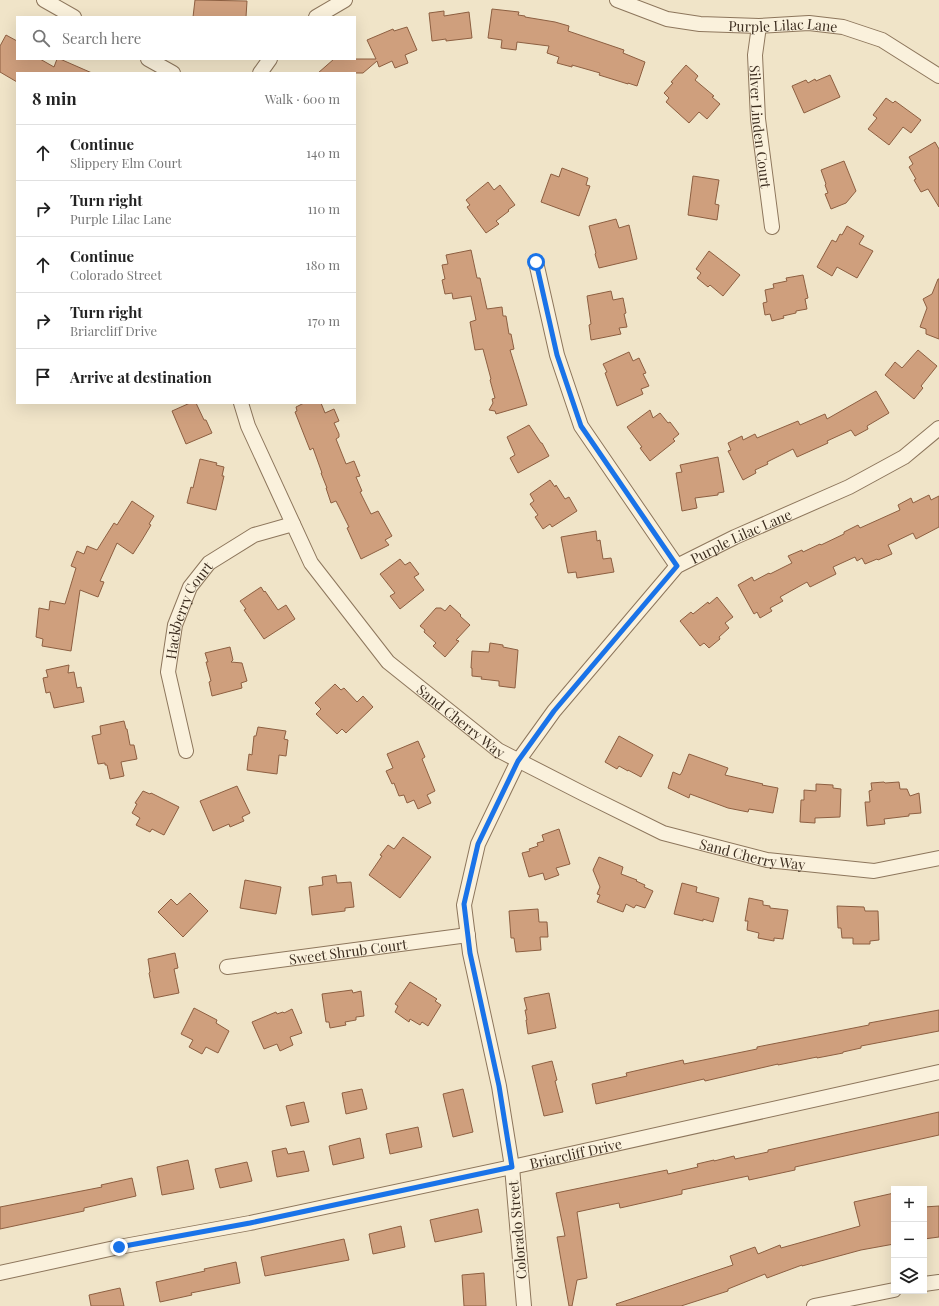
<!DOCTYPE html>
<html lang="en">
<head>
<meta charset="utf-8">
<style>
	body { margin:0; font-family:"Playfair Display",serif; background:#f2f2f2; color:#222 }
	.controls { position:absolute; right:12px; bottom:12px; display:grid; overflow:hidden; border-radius:0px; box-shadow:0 4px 16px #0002 }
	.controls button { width:36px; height:36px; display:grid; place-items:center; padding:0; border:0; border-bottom:1px solid #e0e0e0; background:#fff; color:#222; font:20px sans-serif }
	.stop { position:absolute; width:12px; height:12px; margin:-9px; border:3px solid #1a73e8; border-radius:50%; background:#fff }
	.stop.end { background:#1a73e8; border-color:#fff; box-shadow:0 1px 4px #0008 }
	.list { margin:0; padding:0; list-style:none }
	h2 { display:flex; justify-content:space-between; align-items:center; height:52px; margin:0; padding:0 16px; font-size:17px }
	h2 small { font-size:13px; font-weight:400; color:#767676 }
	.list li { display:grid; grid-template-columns:26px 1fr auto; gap:12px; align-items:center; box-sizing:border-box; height:56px; padding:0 16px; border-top:1px solid #e0e0e0 }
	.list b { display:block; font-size:15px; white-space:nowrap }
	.list p { margin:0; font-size:13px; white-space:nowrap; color:#767676 }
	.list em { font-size:13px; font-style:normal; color:#767676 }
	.icon { flex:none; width:22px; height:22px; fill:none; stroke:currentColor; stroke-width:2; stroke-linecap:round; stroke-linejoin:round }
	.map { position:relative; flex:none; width:939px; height:1306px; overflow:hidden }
	.search { position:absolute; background:#fff; box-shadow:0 4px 16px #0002; left:16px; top:16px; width:340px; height:44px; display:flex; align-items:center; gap:10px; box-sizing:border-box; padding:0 14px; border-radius:0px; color:#767676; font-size:15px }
	.panel { position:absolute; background:#fff; box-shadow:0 4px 16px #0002; left:16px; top:72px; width:340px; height:332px; border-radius:0px }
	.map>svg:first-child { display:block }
	.building { fill:#cf9f7d; stroke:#8d5f41 }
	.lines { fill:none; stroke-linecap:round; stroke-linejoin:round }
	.street-casing { stroke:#8d765c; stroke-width:16 }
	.street { stroke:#faf1dc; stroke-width:14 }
	.route { stroke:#1a73e8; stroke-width:5 }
	.labels { text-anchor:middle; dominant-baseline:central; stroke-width:3.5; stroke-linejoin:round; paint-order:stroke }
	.street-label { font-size:14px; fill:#3d2e20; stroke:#f7eed8 }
</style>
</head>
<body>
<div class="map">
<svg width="939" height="1306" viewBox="0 0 939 1306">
	<rect width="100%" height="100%" fill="#f0e4c8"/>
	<g class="building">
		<polygon points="195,0 247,1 246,17 193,17"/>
		<polygon points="492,9 519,12 518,15 525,16 525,17 555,22 569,26 568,31 624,50 623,53 645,62 637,86 628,83 628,84 599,75 600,73 572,65 572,67 557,63 559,57 547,53 549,46 517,42 516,50 501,48 502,40 488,38"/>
		<polygon points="444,11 444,16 469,12 472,38 446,41 446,39 432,41 429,13"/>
		<polygon points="407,27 417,50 405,55 408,63 395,68 392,61 379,67 377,61 363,73 318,73 334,59 376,59 367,40 393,29 394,31"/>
		<polygon points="6,35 17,41 17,59 40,59 54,67 57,59 60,59 92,73 17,73 17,82 0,72 0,46"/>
		<polygon points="686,65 698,76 695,80 714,96 712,97 720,104 707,119 699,112 689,123 666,102 669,98 664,93 673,83 671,82"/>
		<polygon points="830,75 840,97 804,113 792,86 806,80 808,83 815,79 816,81"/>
		<polygon points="886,98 893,103 895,101 921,120 911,133 903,127 889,145 868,129 877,118 873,115"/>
		<polygon points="935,142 939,149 939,207 928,189 921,192 914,180 916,179 909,167 913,164 909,157"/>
		<polygon points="844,161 856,191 846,203 831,209 825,194 828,193 825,185 826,184 821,170"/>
		<polygon points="562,168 588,178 586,185 590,186 579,216 541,202 551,174 559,177"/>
		<polygon points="693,176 719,180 715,204 719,205 717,220 688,215"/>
		<polygon points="488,182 494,190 500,185 515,205 508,210 509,211 496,221 499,224 486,233 467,207 470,205 466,200"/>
		<polygon points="616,219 619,228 629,225 637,259 599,268 595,254 596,253 589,226"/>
		<polygon points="847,226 864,236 859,244 873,251 857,278 837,267 832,276 817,267 832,240 836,242 840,234 842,235"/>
		<polygon points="471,250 477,278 480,278 487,309 502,307 503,316 506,316 509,334 511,334 514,349 510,350 527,405 496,414 495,411 489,410 493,403 492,399 495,398 490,380 491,379 483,349 475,350 470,322 476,320 471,296 453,299 452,293 445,294 442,280 445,279 442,265 448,264 446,255"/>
		<polygon points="709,251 740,275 723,296 710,285 708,287 697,278 701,273 696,269"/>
		<polygon points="803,275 808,298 805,299 807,309 796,311 796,313 783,316 784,318 772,321 770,314 765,315 763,303 767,302 765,290 774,288 773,284 787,281 786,278"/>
		<polygon points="938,279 939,279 939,339 926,334 926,329 920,327 927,308 923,299 932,294"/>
		<polygon points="611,291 613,300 623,298 626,313 624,314 627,327 619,328 621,334 591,340 589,325 591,324 587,296"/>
		<polygon points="918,350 937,366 921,386 923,388 914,399 885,375 895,362 902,368"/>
		<polygon points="629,352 633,361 639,358 646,373 643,374 649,386 641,389 643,394 617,406 605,373 607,372 603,364"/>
		<polygon points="876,391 889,413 867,426 868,429 855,436 851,430 827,441 828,443 797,457 793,449 767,462 768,464 755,470 756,473 743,480 728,451 731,450 728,443 742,436 743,440 755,434 757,438 798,421 800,425 825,414 827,419"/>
		<polygon points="190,403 196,403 204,420 206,420 212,433 186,444 172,411"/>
		<polygon points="304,403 321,403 325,413 334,409 339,421 334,423 339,434 339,437 336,439 346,464 354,461 360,476 356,477 362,491 360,492 371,514 378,511 392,536 385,540 389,545 361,559 347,528 349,527 336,501 331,503 326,488 327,488 321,473 322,473 313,448 310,450 295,412 297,411 296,407"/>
		<polygon points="650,410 653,418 660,413 668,423 670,422 679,434 673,439 675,441 650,461 640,448 642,447 627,427"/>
		<polygon points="529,425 541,443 542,443 549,456 518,473 510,458 515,455 507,437"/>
		<polygon points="718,457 724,492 718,493 718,495 695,498 697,508 682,511 676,473 682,472 680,465"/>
		<polygon points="200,459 217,463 216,465 224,467 222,476 224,476 216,510 187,503 191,487 193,488"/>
		<polygon points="550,480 555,487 556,485 565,499 569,497 577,511 552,527 550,524 543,529 535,517 538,515 530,504 534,501 530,494"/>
		<polygon points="929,495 931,500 939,496 939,527 916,539 913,533 888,545 892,554 878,560 877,559 865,564 862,558 857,561 855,557 833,567 836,574 810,587 807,582 780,597 783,601 770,608 772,611 760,618 757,612 754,614 738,585 752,577 754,581 769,573 770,574 792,563 788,556 802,550 803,552 820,544 821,545 844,534 844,532 858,525 860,528 900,510 898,505 911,498 913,503"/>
		<polygon points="132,501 154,516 149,524 151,525 142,540 133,554 117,543 100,581 104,582 98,597 80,590 71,651 42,646 43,639 36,637 39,608 49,610 50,601 65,604 76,568 71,566 77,551 84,554 87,546 97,550 114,523 117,525"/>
		<polygon points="596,531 597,541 600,540 603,559 611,558 614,572 577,578 576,572 568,573 561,537"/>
		<polygon points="400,559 405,565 410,562 419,574 414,577 424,590 400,609 390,596 395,593 380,574"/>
		<polygon points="261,587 264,592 265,591 278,610 286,605 295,619 264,639 244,610 246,609 240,601"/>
		<polygon points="717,597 733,617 725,623 729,628 719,637 720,639 709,648 704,643 700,646 680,621 691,612 693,614 708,602 709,604"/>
		<polygon points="450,605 461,615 460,616 470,625 456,640 459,641 445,657 433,646 436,643 424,632 425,630 420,626 436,608 441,608 445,611"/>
		<polygon points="490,643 503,645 503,647 518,650 515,688 499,686 499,681 481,679 482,677 472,676 472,668 471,668 472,651 489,652"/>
		<polygon points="230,647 233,660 231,662 242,663 247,681 241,683 242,688 212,696 209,682 211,681 206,662 208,662 205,653"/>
		<polygon points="69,665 68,673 74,672 77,688 81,687 84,702 54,708 50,692 46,693 43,678 48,677 46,670"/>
		<polygon points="335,684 341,690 344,688 357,702 363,696 373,707 346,733 342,729 337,734 316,714 321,709 315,703"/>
		<polygon points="124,721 126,729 127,729 130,745 134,745 137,759 121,762 124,776 110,779 107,765 105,765 105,763 98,764 92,736 101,734 100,726"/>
		<polygon points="258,727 286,731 284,739 288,740 286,756 279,755 277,774 247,770 249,754 252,755 254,736 256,736"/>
		<polygon points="619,736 653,755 641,777 628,770 628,771 619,766 617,769 605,762"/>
		<polygon points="418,741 425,757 422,759 435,791 427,795 431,803 418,809 414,800 407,803 404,795 399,796 394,783 392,784 386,771 393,768 387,754"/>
		<polygon points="689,754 728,768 725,775 763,784 762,785 778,788 773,813 749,809 748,812 728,808 690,794 689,798 668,788 673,772 680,775 682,772"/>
		<polygon points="884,782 885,783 899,782 900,789 907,789 910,796 919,793 921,813 909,814 909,816 884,819 885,824 867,826 865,802 870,802 869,791 872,790 871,783"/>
		<polygon points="816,784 833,785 833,788 841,789 840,817 815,818 815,823 800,822 801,800 804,800 804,790 816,791"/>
		<polygon points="237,786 250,813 242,817 244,821 230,827 229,824 213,831 200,801"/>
		<polygon points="143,791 150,794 151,793 179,807 164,835 152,829 150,832 136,825 140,818 132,813 137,804 135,803"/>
		<polygon points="559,829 570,864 556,868 559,875 545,880 543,873 529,877 522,853 530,851 529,849 538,846 537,843 544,841 542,835"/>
		<polygon points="403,837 431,857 400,898 369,875 382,856 380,855 388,845 394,849"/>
		<polygon points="599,857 623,867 621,874 637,880 636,881 645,885 644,887 653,891 645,908 636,905 634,908 626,904 623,912 597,902 600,895 597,894 600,887 593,870"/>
		<polygon points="336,875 337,883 351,882 354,907 345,908 345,911 312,915 309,887 323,885 322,877"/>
		<polygon points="245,880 281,887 276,914 240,908"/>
		<polygon points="682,883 697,887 696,892 719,898 713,922 703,919 703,921 674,914"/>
		<polygon points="190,893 208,911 183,937 158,912 171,899 177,905"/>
		<polygon points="749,898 763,901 763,905 770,906 770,908 788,910 783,939 774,938 774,941 758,938 759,933 747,930 748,921 745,921"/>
		<polygon points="837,906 864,907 865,911 878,911 879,940 870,941 870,944 853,944 853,938 842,938 841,928 838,928"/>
		<polygon points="538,909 539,922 547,922 548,937 540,937 541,950 516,952 514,938 511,938 509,911"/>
		<polygon points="175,953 178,968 174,969 179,993 154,998 149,973 150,972 148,959"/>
		<polygon points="410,982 437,999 435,1001 441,1005 428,1026 422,1022 420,1025 410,1019 409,1022 395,1012 398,1006 395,1004"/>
		<polygon points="352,990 353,993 361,991 364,1016 356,1017 356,1020 345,1022 346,1025 330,1028 329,1022 326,1022 322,994"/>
		<polygon points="549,993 556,1028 528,1034 526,1020 527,1020 525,1010 527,1010 524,998"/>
		<polygon points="194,1008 217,1020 216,1023 229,1031 218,1053 206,1047 202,1054 189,1047 193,1040 181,1034"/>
		<polygon points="292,1009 302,1033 290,1037 293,1045 280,1051 277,1044 264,1049 252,1022 276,1012 277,1014 283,1012 284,1013"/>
		<polygon points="939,1010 939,1031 861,1046 861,1048 843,1052 843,1053 817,1058 817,1057 778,1065 778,1064 705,1081 704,1079 596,1104 592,1084 627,1076 626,1073 683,1060 684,1064 757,1049 757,1047 869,1025 869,1023"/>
		<polygon points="552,1061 557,1080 555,1081 563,1112 544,1116 532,1066"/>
		<polygon points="362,1089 367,1109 346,1114 342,1093"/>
		<polygon points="463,1089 473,1132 453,1137 443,1094"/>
		<polygon points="304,1102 309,1122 291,1126 286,1106"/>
		<polygon points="939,1112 939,1135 795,1167 795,1170 749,1180 748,1176 682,1190 682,1194 620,1208 619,1203 577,1212 587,1278 577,1280 572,1306 569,1306 557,1237 565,1236 556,1193 667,1170 668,1174 698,1167 697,1164 714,1160 714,1161 734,1156 735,1159 768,1152 768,1150"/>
		<polygon points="418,1127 422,1147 390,1154 386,1134"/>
		<polygon points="360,1138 364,1158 333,1165 329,1146"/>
		<polygon points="286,1148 288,1154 304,1151 309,1171 277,1177 272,1151"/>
		<polygon points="188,1160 194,1189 162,1195 157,1167"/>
		<polygon points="247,1162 252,1181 220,1188 215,1169"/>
		<polygon points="132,1178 136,1196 84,1208 84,1211 0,1229 0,1207 102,1187 101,1185"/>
		<polygon points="894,1193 894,1244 861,1250 802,1266 802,1265 767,1278 765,1274 728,1289 728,1291 681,1306 617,1306 616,1304 733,1265 730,1256 755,1247 758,1254 780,1245 781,1248 860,1226 854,1202"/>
		<polygon points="939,1206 939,1237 924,1239 924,1207"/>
		<polygon points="478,1209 482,1232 435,1242 430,1220"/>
		<polygon points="401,1226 405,1247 373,1254 369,1234"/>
		<polygon points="344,1239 349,1260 265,1276 261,1257"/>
		<polygon points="236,1262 240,1283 191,1293 192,1295 160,1302 156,1282 205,1271 204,1269"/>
		<polygon points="484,1273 486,1306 464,1306 462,1275"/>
		<polygon points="120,1288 124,1306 91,1306 89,1295"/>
	</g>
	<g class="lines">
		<defs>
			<g id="street">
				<polyline points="44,0 74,17"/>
				<path id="s1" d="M 617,0 L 667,19 L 700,24 L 759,26 L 809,23 L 843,27 L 882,40 L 939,76"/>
				<polyline points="316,17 345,0"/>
				<path id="s2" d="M 759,26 L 755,55 L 758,119 L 772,227"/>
				<polyline points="148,59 173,73"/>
				<polyline points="260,73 270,59"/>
				<polyline points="536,262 557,355 581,426 677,566"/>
				<path id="s3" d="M 241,403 L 248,426 L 311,563 L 388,662 L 498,750 L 584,794 L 663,833 L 767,860 L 874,871 L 939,858"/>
				<path id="s4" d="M 186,751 L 168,672 L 175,625 L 190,587 L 209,563 L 254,535 L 293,524"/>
				<path id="s5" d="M 227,967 L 468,935"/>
				<path id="s6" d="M 0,1273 L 119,1247 L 250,1223 L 512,1167 L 939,1072"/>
				<polyline points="924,1284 939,1282"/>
				<path id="s7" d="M 524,1306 L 512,1167 L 499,1086 L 470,953 L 464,905 L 478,844 L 518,761 L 554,711 L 677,566 L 735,537 L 849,487 L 904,457 L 939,428"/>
				<polyline points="814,1306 894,1290"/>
			</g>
		</defs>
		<use href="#street" class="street-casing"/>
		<use href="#street" class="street"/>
	</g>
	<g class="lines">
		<polyline class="route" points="119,1247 250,1223 512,1167 499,1086 470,953 464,904 478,844 518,761 554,711 677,566 581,426 557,355 536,262"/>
	</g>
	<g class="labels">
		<g class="street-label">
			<text stroke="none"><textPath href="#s1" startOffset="170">Purple Lilac Lane</textPath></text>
			<text stroke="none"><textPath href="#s2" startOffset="101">Silver Linden Court</textPath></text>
			<text stroke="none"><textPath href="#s7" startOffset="883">Purple Lilac Lane</textPath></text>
			<text stroke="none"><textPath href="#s4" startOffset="147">Hackberry Court</textPath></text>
			<text stroke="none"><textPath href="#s3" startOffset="394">Sand Cherry Way</textPath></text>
			<text stroke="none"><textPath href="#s3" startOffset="718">Sand Cherry Way</textPath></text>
			<text stroke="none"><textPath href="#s5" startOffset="122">Sweet Shrub Court</textPath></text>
			<text stroke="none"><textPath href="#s6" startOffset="588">Briarcliff Drive</textPath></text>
			<text transform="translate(517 1230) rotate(-95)">Colorado Street</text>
		</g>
	</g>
</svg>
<div class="controls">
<button>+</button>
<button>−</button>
<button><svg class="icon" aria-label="layers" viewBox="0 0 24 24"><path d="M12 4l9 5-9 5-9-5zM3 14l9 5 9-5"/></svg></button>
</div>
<div class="stop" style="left:536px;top:262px"></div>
<div class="stop end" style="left:119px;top:1247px"></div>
<div class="search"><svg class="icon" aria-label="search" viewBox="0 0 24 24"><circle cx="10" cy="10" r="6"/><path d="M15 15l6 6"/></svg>Search here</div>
<section class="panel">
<h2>8 min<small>Walk · 600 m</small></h2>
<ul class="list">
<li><svg class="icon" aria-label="ahead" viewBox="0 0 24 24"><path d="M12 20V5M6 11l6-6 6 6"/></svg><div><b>Continue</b><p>Slippery Elm Court</p></div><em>140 m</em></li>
<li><svg class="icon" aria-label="right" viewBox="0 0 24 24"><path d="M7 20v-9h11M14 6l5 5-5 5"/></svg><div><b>Turn right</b><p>Purple Lilac Lane</p></div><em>110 m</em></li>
<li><svg class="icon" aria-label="ahead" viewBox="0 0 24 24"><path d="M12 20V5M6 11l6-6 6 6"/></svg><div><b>Continue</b><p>Colorado Street</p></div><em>180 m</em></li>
<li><svg class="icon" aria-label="right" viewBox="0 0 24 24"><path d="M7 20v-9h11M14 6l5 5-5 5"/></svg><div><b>Turn right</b><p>Briarcliff Drive</p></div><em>170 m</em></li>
<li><svg class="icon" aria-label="arrive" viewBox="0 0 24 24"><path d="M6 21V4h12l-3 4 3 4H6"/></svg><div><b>Arrive at destination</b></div></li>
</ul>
</section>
</div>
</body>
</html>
